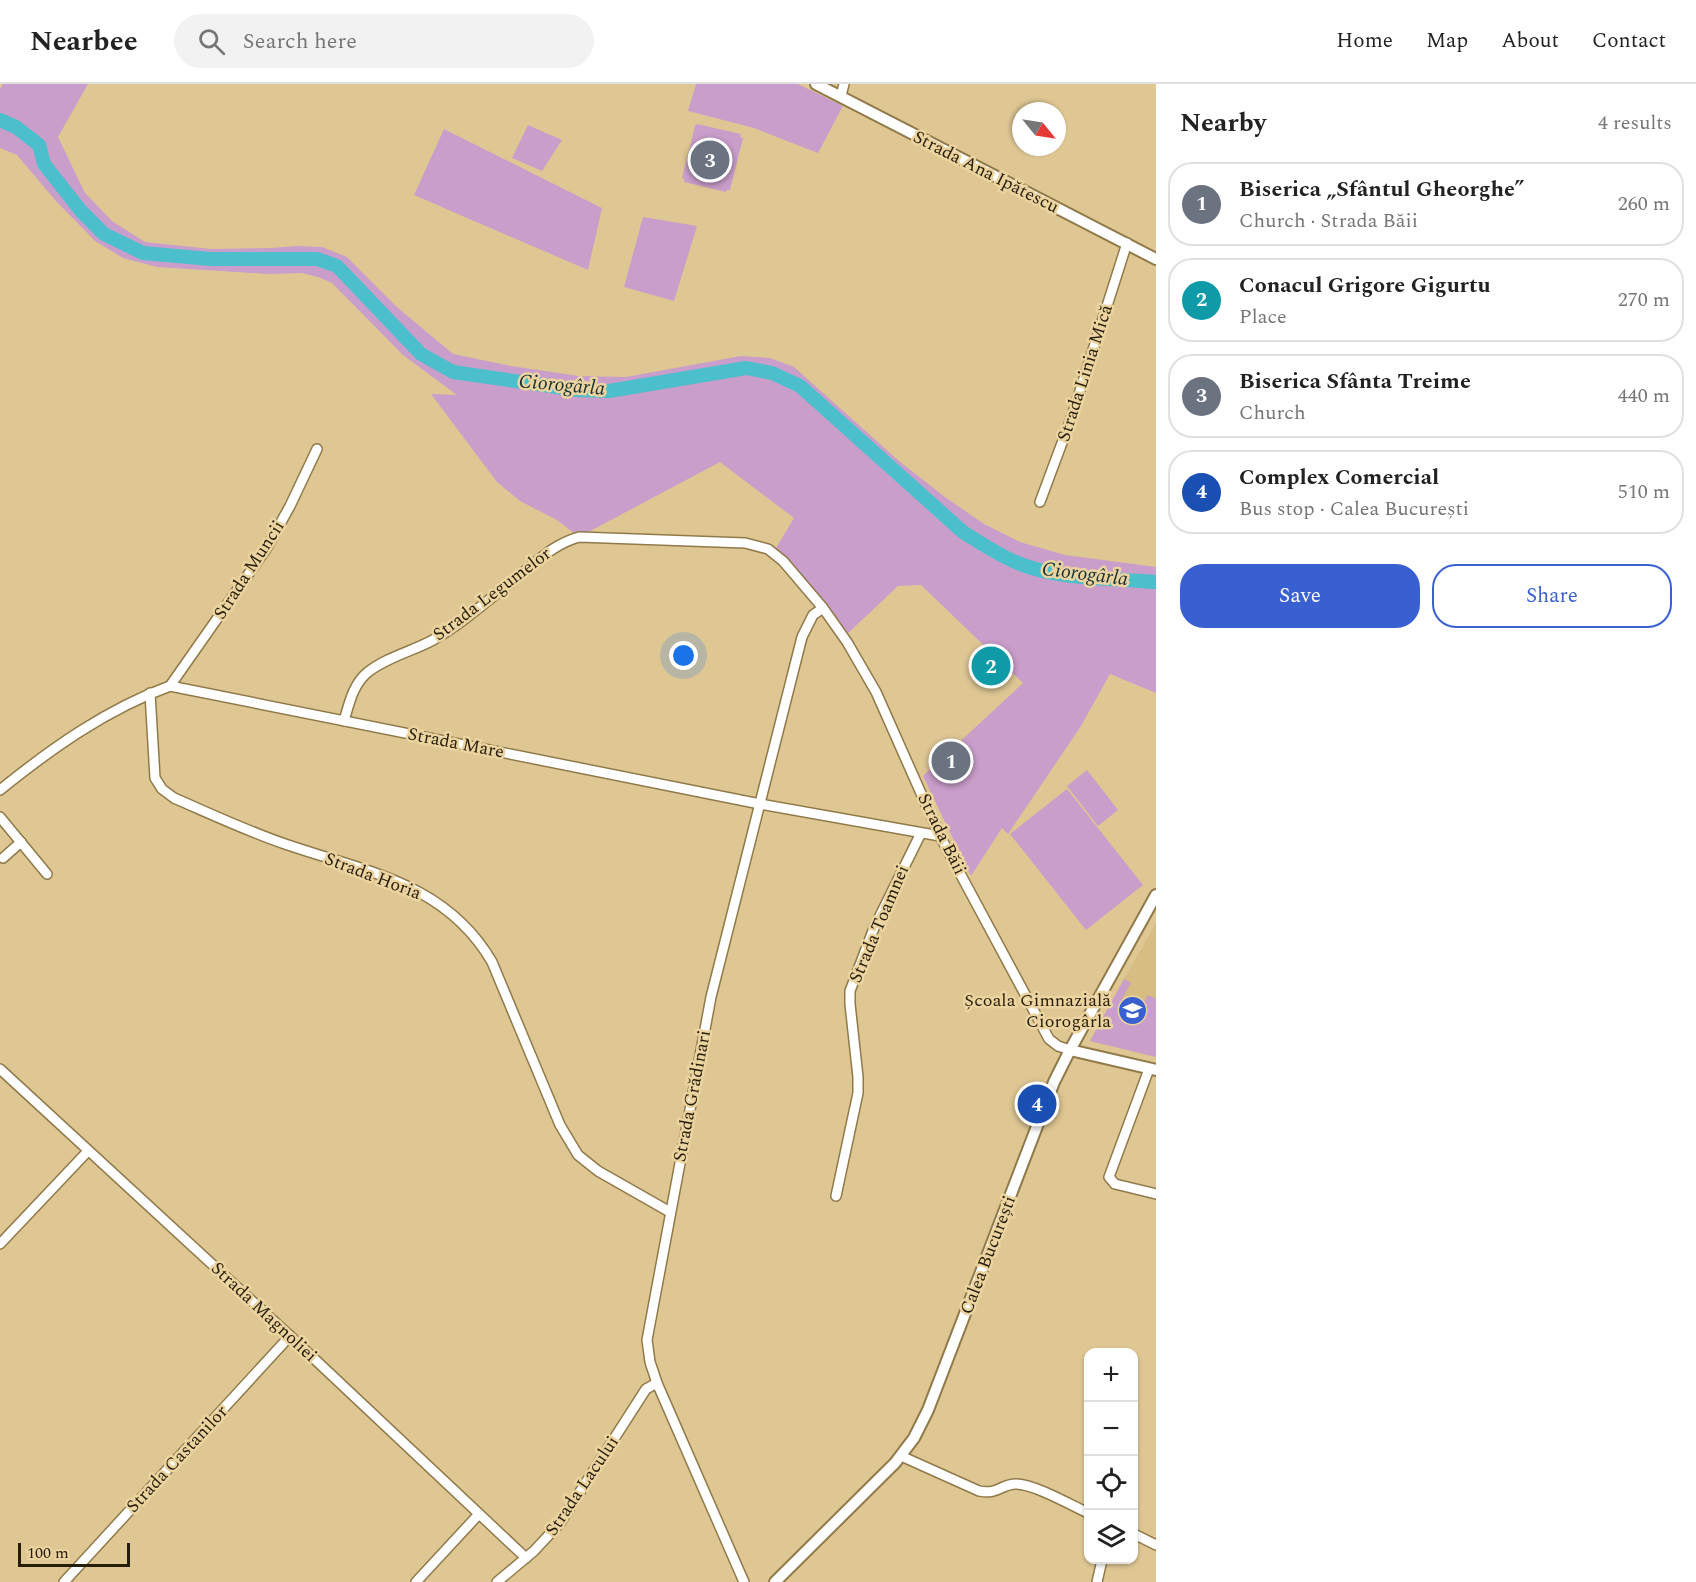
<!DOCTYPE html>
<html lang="en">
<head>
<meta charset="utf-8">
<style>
	body { margin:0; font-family:Spectral,serif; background:#f2f2f2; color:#222 }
	.controls { position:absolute; right:18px; bottom:18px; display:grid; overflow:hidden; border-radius:12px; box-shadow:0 2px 4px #0004 }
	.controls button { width:54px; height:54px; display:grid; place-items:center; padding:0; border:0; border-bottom:2px solid #e0e0e0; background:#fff; color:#222; font:30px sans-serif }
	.compass { position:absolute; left:1012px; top:18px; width:54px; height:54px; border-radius:50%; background:#fff; box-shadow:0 2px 4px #0004; rotate:120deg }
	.scale { position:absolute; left:18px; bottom:15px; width:112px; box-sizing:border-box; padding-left:6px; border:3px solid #261d08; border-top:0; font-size:16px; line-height:21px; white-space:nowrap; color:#261d08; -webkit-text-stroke:4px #ecd4a0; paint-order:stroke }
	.you { position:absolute; left:684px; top:572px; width:21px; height:21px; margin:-15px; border:4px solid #fff; border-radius:50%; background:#1a73e8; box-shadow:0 0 0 9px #1a73e833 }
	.badge { display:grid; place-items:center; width:39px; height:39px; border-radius:50%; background:#3960d1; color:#fff; font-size:20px; font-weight:700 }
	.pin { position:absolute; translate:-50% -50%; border:3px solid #fff; box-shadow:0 2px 6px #0006 }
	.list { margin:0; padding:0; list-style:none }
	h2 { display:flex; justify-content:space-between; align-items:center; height:78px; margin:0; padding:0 24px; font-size:26px }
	h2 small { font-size:20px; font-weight:400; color:#767676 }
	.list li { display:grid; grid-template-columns:39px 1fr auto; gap:18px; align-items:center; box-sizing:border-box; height:84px; margin:0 12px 12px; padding:0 12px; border:2px solid #e0e0e0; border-radius:24px }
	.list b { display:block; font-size:22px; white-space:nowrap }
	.list p { margin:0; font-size:20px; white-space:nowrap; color:#767676 }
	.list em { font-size:20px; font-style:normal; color:#767676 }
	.actions { display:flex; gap:12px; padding:18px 24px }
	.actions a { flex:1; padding:14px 0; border:2px solid #3960d1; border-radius:24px; text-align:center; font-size:21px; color:#3960d1 }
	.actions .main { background:#3960d1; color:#fff }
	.icon { flex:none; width:33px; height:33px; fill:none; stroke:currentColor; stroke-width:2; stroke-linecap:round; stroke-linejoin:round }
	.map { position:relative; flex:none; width:1156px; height:1498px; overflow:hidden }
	header { display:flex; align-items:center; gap:36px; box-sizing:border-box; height:84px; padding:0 30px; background:#fff; border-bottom:2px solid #e0e0e0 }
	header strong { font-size:28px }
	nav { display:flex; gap:33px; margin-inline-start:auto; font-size:21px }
	.search { width:420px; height:54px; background:#f2f2f2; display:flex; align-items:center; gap:15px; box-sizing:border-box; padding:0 21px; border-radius:33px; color:#767676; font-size:22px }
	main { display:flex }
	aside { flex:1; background:#fff }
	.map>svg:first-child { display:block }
	.built { fill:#d8bd82 }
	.green { fill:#c99eca }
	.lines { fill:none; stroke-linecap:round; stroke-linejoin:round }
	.river { stroke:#4cbfcc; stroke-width:14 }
	.minor-casing { stroke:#907a49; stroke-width:12 }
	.major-casing { stroke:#907a49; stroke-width:14 }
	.minor { stroke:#fff; stroke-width:9 }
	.major { stroke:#fff; stroke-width:10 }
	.labels { text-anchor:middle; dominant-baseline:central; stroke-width:5; stroke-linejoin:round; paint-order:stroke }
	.street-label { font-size:18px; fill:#261d08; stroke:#ecd4a0 }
	.poi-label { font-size:18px; fill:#261d08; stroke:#ecd4a0; text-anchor:end }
	.water-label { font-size:20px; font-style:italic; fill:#173033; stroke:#ecd4a0 }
</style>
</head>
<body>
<header>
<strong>Nearbee</strong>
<div class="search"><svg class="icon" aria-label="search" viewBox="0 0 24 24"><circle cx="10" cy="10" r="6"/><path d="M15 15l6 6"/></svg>Search here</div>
<nav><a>Home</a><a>Map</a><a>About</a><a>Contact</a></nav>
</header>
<main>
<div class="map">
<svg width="1156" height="1498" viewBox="0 0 1156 1498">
	<rect width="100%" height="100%" fill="#dfc794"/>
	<polygon class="built" points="1156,839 1156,973 1090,957 1124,895"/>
	<g class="green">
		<polygon points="3,0 88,0 58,53 85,109 112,137 145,158 211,165 271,164 296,162 322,163 347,173 398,224 453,270 511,282 579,292 626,293 741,272 770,274 794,283 899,377 945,413 984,440 1020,458 1065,471 1156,483 1156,609 1110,590 1081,642 1008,750 1002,744 971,792 923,692 1023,599 921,501 898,502 844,553 773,469 794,434 720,378 579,453 557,436 520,417 497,398 431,310 457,311 403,271 332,199 318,193 302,189 269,190 157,183 123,174 95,157 55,116 17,71 0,64 0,5"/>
		<polygon points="696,0 798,0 843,22 818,69 754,44 688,27"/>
		<polygon points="697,40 741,50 740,53 743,54 730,106 727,106 726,108 684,98 684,95 682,94 695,42"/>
		<polygon points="528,41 562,56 542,87 512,74"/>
		<polygon points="444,45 602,124 588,186 414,111"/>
		<polygon points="643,133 697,142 674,217 624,203"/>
		<polygon points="1087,686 1118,726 1098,742 1067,702"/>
		<polygon points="1067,705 1143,801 1086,846 1010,750"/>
		<polygon points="1124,895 1131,899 1122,915 1140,924 1148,911 1156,915 1156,973 1090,957"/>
	</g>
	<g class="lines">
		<path class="river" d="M 0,36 L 16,43 L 39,61 L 44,80 L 81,127 L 104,150 L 143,169 L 211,175 L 317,175 L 337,182 L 421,270 L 453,288 L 577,306 L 609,307 L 746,284 L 772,289 L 800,302 L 963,448 C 979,458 994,468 1011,476 C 1052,496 1110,494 1156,498"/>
		<defs>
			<g id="minor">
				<polyline points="841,12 844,0"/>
				<polyline points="1040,418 1072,332 1127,159"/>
				<polyline points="170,602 266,465 290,422 317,365"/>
				<path d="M 150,609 L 155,694 L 162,705 L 174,714 C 211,730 249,748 288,761 C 367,788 446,799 492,878 L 560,1041 L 578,1071 L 598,1087 L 670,1128"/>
				<path d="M 344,637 C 349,620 353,600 368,588 C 387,573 413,567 433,556 C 466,537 495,510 525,487 C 542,473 557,459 579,453 L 745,459 L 768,465 L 783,477 L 823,524 L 847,558 L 876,608 L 940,752 L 1049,955 L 1058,962 L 1070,966"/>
				<path d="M 0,706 C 52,664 107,625 170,602 L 760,720 L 940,752"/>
				<polyline points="0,733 47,790"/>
				<polyline points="3,774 21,758"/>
				<polyline points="0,985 290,1252 526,1474"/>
				<polyline points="1149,985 1109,1093 1115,1100 1156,1110"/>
				<polyline points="836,1112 858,1009 858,993 850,920 850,907 874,844 921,749"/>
				<polyline points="0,1160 88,1067"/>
				<path d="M 901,1372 L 979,1407 C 998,1411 1001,1400 1016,1400 C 1034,1400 1071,1421 1088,1429"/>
				<polyline points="1134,1450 1156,1461"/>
				<polyline points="64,1498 290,1252"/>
				<polyline points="416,1498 479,1430"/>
				<polyline points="497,1498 534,1467 560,1439 646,1305 657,1299"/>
				<polyline points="744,1498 657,1299 650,1278 647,1256 711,913 802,553 813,531 823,524"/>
				<polyline points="1097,1498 1102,1476"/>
			</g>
			<g id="major">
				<polyline points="816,0 1156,175"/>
				<polyline points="1070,966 1156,986"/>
				<polyline points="775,1498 895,1379 914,1354 928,1326 1054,998 1070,966 1156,811"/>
			</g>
		</defs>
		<use href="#minor" class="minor-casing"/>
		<use href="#major" class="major-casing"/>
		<use href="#minor" class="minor"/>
		<use href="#major" class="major"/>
	</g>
	<defs>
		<symbol id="school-disc" viewBox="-11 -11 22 22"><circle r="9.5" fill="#3960d1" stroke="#ecd4a0"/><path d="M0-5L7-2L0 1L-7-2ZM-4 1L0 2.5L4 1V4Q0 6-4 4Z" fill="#fff"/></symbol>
	</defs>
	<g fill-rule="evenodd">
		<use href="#school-disc" x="1116" y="910" width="33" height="33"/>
	</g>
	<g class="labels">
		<g class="street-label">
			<text transform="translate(986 88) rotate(27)">Strada Ana Ipătescu</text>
			<text transform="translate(1085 289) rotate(-72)">Strada Linia Mică</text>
			<text transform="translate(249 486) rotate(-57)">Strada Muncii</text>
			<text transform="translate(492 510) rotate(-37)">Strada Legumelor</text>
			<text transform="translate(456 659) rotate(11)">Strada Mare</text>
			<text transform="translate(942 750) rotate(64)">Strada Băii</text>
			<text transform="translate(373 792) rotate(21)">Strada Horia</text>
			<text transform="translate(879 840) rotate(-67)">Strada Toamnei</text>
			<text transform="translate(692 1012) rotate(-79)">Strada Grădinari</text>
			<text transform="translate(988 1171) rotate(-69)">Calea București</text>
			<text transform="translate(264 1228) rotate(43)">Strada Magnoliei</text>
			<text transform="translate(177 1375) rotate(-47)">Strada Castanilor</text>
			<text transform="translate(582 1402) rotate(-56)">Strada Lacului</text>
		</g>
		<g class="poi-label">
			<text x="1111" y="916">Școala Gimnazială<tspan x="1111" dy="21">Ciorogârla</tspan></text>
		</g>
		<g class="water-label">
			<text transform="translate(562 301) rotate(5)">Ciorogârla</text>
			<text transform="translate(1085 490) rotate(7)">Ciorogârla</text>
		</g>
	</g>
</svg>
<div class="controls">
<button>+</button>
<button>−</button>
<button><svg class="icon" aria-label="locate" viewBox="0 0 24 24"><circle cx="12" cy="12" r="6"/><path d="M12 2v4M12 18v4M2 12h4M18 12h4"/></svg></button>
<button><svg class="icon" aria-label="layers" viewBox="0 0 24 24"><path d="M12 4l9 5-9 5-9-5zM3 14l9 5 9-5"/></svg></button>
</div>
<svg class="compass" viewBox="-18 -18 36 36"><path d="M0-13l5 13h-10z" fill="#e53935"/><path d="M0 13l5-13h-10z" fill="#767676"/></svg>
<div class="scale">100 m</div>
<div class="you"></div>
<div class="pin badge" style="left:951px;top:677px;background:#6b7280">1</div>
<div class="pin badge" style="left:991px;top:582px;background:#0f9aa8">2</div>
<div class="pin badge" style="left:710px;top:76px;background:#6b7280">3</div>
<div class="pin badge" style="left:1037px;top:1020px;background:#1a4fb4">4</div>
</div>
<aside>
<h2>Nearby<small>4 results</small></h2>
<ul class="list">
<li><span class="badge" style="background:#6b7280">1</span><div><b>Biserica „Sfântul Gheorghe”</b><p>Church · Strada Băii</p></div><em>260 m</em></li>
<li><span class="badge" style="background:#0f9aa8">2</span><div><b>Conacul Grigore Gigurtu</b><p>Place</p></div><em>270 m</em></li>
<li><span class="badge" style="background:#6b7280">3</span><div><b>Biserica Sfânta Treime</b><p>Church</p></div><em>440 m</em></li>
<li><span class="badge" style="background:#1a4fb4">4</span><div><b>Complex Comercial</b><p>Bus stop · Calea București</p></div><em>510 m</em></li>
</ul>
<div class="actions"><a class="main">Save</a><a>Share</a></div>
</aside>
</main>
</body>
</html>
